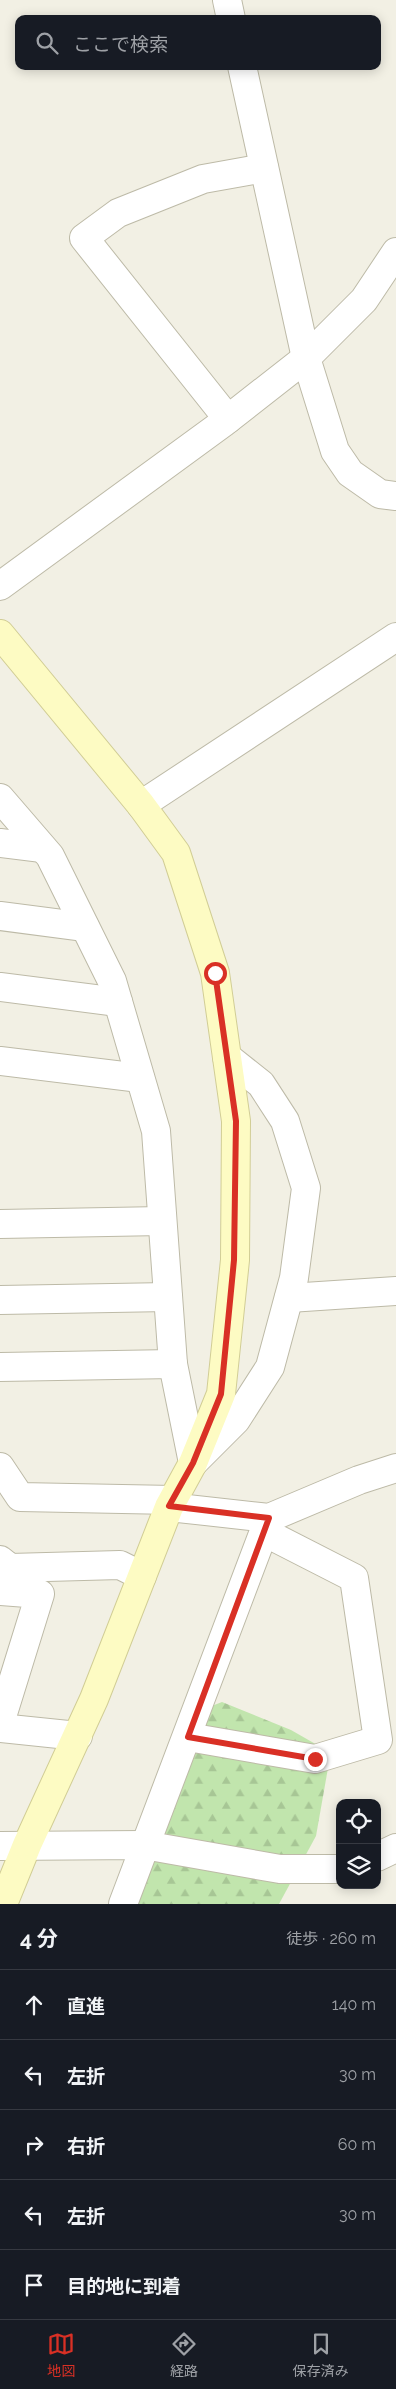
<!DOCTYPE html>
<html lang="ja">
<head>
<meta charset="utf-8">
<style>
	body { margin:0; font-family:Raleway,"Noto Sans JP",sans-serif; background:#20242c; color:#f1f3f6 }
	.controls { position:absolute; right:15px; bottom:15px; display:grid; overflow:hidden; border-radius:10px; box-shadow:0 2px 12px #0003 }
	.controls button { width:45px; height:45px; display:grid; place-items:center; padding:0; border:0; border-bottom:1px solid #363941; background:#171b24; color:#f1f3f6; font:25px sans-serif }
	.stop { position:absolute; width:15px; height:15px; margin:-11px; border:4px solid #d93025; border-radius:50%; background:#fff }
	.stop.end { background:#d93025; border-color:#fff; box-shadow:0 1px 5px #0008 }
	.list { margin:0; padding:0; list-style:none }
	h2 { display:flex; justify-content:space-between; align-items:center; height:65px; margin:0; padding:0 20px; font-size:21px }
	h2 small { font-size:16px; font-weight:400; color:#9ea1a6 }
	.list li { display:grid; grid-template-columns:32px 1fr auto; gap:15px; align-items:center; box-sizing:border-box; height:70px; padding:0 20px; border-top:1px solid #363941 }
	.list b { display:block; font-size:19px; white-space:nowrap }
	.list em { font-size:16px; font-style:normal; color:#9ea1a6 }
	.icon { flex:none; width:28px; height:28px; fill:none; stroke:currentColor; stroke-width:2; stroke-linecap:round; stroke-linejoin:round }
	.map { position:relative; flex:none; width:396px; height:1904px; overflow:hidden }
	.search { position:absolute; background:#171b24; box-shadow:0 2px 12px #0003; left:15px; right:15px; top:15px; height:55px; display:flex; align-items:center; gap:12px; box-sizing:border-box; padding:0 18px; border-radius:10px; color:#9ea1a6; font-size:19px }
	.sheet { height:415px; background:#171b24 }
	nav { display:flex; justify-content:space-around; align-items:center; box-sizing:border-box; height:70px; border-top:1px solid #363941; background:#171b24; font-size:14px; color:#9ea1a6 }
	nav a { display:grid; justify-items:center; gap:2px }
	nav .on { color:#d93025 }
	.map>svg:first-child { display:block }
	.forest { fill:url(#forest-firs) }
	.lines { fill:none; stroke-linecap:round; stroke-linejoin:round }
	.street-casing { stroke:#bdbaa7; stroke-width:30 }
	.secondary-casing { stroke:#d1cd95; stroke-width:30 }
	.street { stroke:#fff; stroke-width:28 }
	.secondary { stroke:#fdfbc3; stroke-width:28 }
	.route { stroke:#d93025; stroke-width:6 }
</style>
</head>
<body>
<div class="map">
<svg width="396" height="1904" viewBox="0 0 396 1904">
	<defs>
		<pattern id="forest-firs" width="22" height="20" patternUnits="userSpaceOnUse" patternTransform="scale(1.25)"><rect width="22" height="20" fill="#c1e5ad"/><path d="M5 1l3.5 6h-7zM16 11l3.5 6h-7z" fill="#a7c695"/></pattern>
	</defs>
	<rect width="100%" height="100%" fill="#f2f0e4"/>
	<polygon class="forest" points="222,1702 291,1730 319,1746 328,1768 316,1836 279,1904 121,1904 204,1709"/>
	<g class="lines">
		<defs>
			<g id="street">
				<polyline points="227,0 231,19"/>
				<polyline points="242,66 306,358 335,451 350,473 380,494 396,496"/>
				<polyline points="228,419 84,238 118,213 203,179 264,168"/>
				<polyline points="0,586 223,423 306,358 364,300 396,252"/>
				<polyline points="0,798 50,856 112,981 156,1131 173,1364"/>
				<polyline points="141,805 396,637"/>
				<polyline points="0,843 42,848"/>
				<polyline points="0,916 85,927"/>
				<polyline points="0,987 118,1002"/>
				<polyline points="0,1061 140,1078"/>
				<polyline points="0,1224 162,1221"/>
				<polyline points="289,1298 396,1291"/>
				<polyline points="0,1300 168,1297"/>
				<polyline points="0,1367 173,1364 193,1463"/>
				<polyline points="193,1463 236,1420 270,1367 294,1278 306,1188 285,1121 261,1084 227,1057"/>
				<polyline points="0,1467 20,1497 173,1500"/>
				<polyline points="169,1507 269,1518 359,1480 396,1468"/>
				<polyline points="0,1560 10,1568 120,1565 142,1576"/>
				<polyline points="0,1591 40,1594 0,1723"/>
				<polyline points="0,1728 78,1736"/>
				<polyline points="188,1737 315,1759 378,1740 354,1578 264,1532"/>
				<polyline points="0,1846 144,1845 280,1869 340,1869"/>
				<polyline points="377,1857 396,1848"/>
				<polyline points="123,1904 269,1518"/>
			</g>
			<polyline id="secondary" points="0,634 141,805 176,853 215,973 236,1121 235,1260 221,1394 193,1463 169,1507 94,1699 27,1845 3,1904"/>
		</defs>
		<use href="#street" class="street-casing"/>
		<use href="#secondary" class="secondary-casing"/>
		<use href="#street" class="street"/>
		<use href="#secondary" class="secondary"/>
	</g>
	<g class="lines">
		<polyline class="route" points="215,973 236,1121 234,1260 221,1394 193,1463 169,1506 269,1518 188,1737 315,1759"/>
	</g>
</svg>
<div class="controls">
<button><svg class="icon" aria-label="locate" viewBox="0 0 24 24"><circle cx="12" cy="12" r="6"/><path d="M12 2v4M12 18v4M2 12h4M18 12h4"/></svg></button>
<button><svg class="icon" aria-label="layers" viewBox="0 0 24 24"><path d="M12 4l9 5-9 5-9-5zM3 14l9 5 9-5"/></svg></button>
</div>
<div class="stop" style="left:215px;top:973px"></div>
<div class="stop end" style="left:315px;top:1759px"></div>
<div class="search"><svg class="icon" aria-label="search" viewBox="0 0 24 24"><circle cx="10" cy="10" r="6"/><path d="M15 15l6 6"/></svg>ここで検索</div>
</div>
<section class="sheet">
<h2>4 分<small>徒歩 · 260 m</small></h2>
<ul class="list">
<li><svg class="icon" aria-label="ahead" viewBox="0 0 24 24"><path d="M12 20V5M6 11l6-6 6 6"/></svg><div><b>直進</b></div><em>140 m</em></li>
<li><svg class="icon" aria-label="left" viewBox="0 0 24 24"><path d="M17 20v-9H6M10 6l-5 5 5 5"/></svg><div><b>左折</b></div><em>30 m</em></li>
<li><svg class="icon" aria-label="right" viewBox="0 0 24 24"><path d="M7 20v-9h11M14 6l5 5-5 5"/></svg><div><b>右折</b></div><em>60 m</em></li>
<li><svg class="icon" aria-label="left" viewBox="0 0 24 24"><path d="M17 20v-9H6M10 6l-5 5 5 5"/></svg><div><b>左折</b></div><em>30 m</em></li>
<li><svg class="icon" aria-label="arrive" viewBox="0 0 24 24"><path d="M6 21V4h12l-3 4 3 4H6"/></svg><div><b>目的地に到着</b></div></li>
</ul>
</section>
<nav>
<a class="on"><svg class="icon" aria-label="map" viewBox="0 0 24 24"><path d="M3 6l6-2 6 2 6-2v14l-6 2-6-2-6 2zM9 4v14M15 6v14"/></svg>地図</a>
<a><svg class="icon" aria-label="directions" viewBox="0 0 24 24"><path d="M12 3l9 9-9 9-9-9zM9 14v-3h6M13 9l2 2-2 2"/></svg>経路</a>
<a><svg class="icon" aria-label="saved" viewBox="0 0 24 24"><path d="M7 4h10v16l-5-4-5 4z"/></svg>保存済み</a>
</nav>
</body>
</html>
